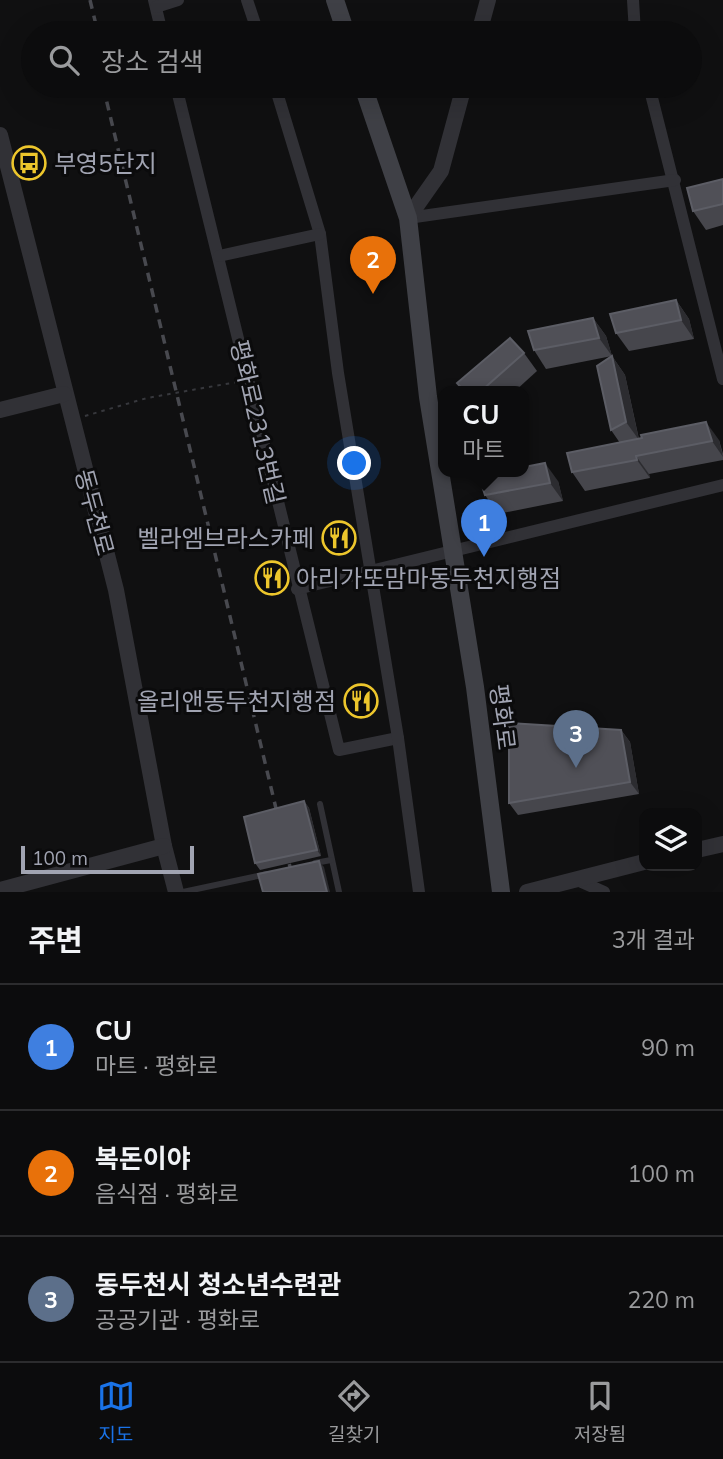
<!DOCTYPE html>
<html lang="ko">
<head>
<meta charset="utf-8">
<style>
	body { margin:0; font-family:Mulish,"Noto Sans KR",sans-serif; background:#1a1a1b; color:#f1f3f6 }
	.controls { position:absolute; right:21px; bottom:21px; display:grid; overflow:hidden; border-radius:14px; box-shadow:0 7px 28px #0002 }
	.controls button { width:63px; height:63px; display:grid; place-items:center; padding:0; border:0; border-bottom:2px solid #2c2c2e; background:#0c0c0d; color:#f1f3f6; font:35px sans-serif }
	.scale { position:absolute; left:21px; bottom:18px; width:173px; box-sizing:border-box; padding-left:7px; border:4px solid #a1a4b2; border-top:0; font-size:19px; line-height:24px; white-space:nowrap; color:#a1a4b2; -webkit-text-stroke:5px #0b0b0c; paint-order:stroke }
	.you { position:absolute; left:355px; top:464px; width:24px; height:24px; margin:-18px; border:5px solid #fff; border-radius:50%; background:#1a73e8; box-shadow:0 0 0 10px #1a73e833 }
	.badge { display:grid; place-items:center; width:46px; height:46px; border-radius:50%; background:#1a73e8; color:#fff; font-size:23px; font-weight:700 }
	.pin { position:absolute; translate:-50% -58px; filter:drop-shadow(0 2px 4px #0008) }
	.pin::after { content:''; position:absolute; top:37px; width:24px; height:21px; background:inherit; clip-path:polygon(0 0,100% 0,50% 100%) }
	.popup { position:absolute; left:438px; top:386px; width:91px; height:91px; box-sizing:border-box; display:grid; place-content:center; border-radius:14px; background:#0c0c0d; filter:drop-shadow(0 2px 5px #0005); font-size:23px; white-space:nowrap; color:#9a9b9d }
	.popup b { font-size:26px; color:#f1f3f6 }
	.popup::after { content:''; position:absolute; left:50%; top:100%; margin-left:-14px; border:14px solid transparent; border-top-color:#0c0c0d }
	.list { margin:0; padding:0; list-style:none }
	h2 { display:flex; justify-content:space-between; align-items:center; height:91px; margin:0; padding:0 28px; font-size:30px }
	h2 small { font-size:23px; font-weight:400; color:#9a9b9d }
	.list li { display:grid; grid-template-columns:46px 1fr auto; gap:21px; align-items:center; box-sizing:border-box; height:126px; padding:0 28px; border-top:2px solid #2c2c2e }
	.list b { display:block; font-size:26px; white-space:nowrap }
	.list p { margin:0; font-size:23px; white-space:nowrap; color:#9a9b9d }
	.list em { font-size:23px; font-style:normal; color:#9a9b9d }
	.icon { flex:none; width:38px; height:38px; fill:none; stroke:currentColor; stroke-width:2; stroke-linecap:round; stroke-linejoin:round }
	.map { position:relative; flex:none; width:723px; height:892px; overflow:hidden }
	.search { position:absolute; background:#0c0c0d; box-shadow:0 7px 28px #0002; left:21px; right:21px; top:21px; height:77px; display:flex; align-items:center; gap:18px; box-sizing:border-box; padding:0 24px; border-radius:38px; color:#9a9b9d; font-size:26px }
	.sheet { height:469px; background:#0c0c0d }
	nav { display:flex; justify-content:space-around; align-items:center; box-sizing:border-box; height:98px; border-top:2px solid #2c2c2e; background:#0c0c0d; font-size:19px; color:#9a9b9d }
	nav a { display:grid; justify-items:center; gap:4px }
	nav .on { color:#1a73e8 }
	.map>svg:first-child { display:block }
	.lines { fill:none; stroke-linecap:round; stroke-linejoin:round }
	.path { stroke:#37383d; stroke-width:2; stroke-dasharray:3.5 5; stroke-linecap:butt }
	.service { stroke:#313136; stroke-width:6 }
	.minor { stroke:#313136; stroke-width:12 }
	.tertiary { stroke:#313136; stroke-width:16 }
	.secondary { stroke:#3f4046; stroke-width:18 }
	.rail { stroke:#48494f; stroke-width:3.5; stroke-dasharray:9 7; stroke-linecap:butt }
	.wall { fill:#46464c }
	.shaded-wall { fill:#2c2c30 }
	.building { fill:#505057; stroke:#5c5d65; stroke-width:2 }
	.labels { text-anchor:middle; dominant-baseline:central; stroke-width:6; stroke-linejoin:round; paint-order:stroke }
	.poi-label { font-size:24px; fill:#a1a4b2; stroke:#0b0b0c; text-anchor:start }
	.street-label { font-size:24px; fill:#a1a4b2; stroke:#0b0b0c }
</style>
</head>
<body>
<div class="map">
<svg width="723" height="892" viewBox="0 0 723 892">
	<rect width="100%" height="100%" fill="#101011"/>
	<g class="lines">
		<polyline class="path" points="85,416 147,398 237,382"/>
		<g class="service">
			<polyline points="320,804 339,892"/>
			<polyline points="315,863 331,860"/>
			<polyline points="183,892 267,874"/>
		</g>
		<g class="minor">
			<polyline points="154,0 162,33"/>
			<polyline points="247,0 258,33"/>
			<polyline points="633,0 635,33"/>
			<polyline points="156,7 178,0"/>
			<polyline points="176,86 339,750 398,738"/>
			<polyline points="275,86 320,234 338,373 398,738 419,892"/>
			<polyline points="649,86 723,379"/>
			<polyline points="408,218 675,180"/>
			<polyline points="219,256 320,234"/>
			<polyline points="297,589 723,485"/>
			<polyline points="575,879 604,892"/>
		</g>
		<g class="tertiary">
			<polyline points="479,33 488,0"/>
			<polyline points="0,135 116,590 164,846 176,892"/>
			<polyline points="408,218 441,171 464,86"/>
			<polyline points="0,410 64,394"/>
			<polyline points="697,850 723,844"/>
			<polyline points="0,890 164,846"/>
			<polyline points="527,892 644,862"/>
		</g>
		<g class="secondary">
			<polyline points="335,0 346,33"/>
			<polyline points="363,86 408,218 428,397 475,687 501,892"/>
		</g>
		<g class="rail">
			<polyline points="90,0 98,33"/>
			<polyline points="103,86 296,892"/>
		</g>
	</g>
	<g class="wall">
		<polygon points="723,179 723,225 706,230 693,211"/>
		<polygon points="676,300 689,319 694,339 629,351 616,333"/>
		<polygon points="593,318 606,336 612,356 546,369 534,350"/>
		<polygon points="524,353 537,371 515,391 462,391 457,383"/>
		<polygon points="612,356 625,375 639,439 719,440 723,454 723,460 649,474 650,478 585,491 572,472 620,443 611,430"/>
		<polygon points="558,481 563,501 498,514 485,495"/>
		<polygon points="621,730 630,742 639,794 518,815 509,803"/>
		<polygon points="304,801 309,808 321,856 260,870 255,863"/>
	</g>
	<g class="shaded-wall">
		<polygon points="676,300 689,319 694,339 681,320"/>
		<polygon points="593,318 606,336 612,356 599,338"/>
		<polygon points="612,356 625,375 639,440 626,422"/>
		<polygon points="706,422 719,440 723,457 712,441"/>
		<polygon points="636,456 649,474 650,478 637,460"/>
		<polygon points="545,463 558,481 563,501 550,483"/>
		<polygon points="621,730 630,742 639,794 630,782"/>
		<polygon points="304,801 309,808 321,856 317,850"/>
		<polygon points="319,861 324,867 330,892 327,892"/>
	</g>
	<g class="building">
		<polygon points="723,179 723,204 693,211 687,188"/>
		<polygon points="676,300 681,320 616,333 610,314"/>
		<polygon points="593,318 599,338 534,350 528,331"/>
		<polygon points="510,338 524,353 481,391 464,391 457,383"/>
		<polygon points="612,356 626,422 611,430 597,366"/>
		<polygon points="706,422 712,441 636,456 637,460 572,472 567,453 642,438 641,435"/>
		<polygon points="545,463 550,483 485,495 479,476 504,471 524,471 524,467"/>
		<polygon points="509,723 621,730 630,782 509,803"/>
		<polygon points="304,801 317,850 255,863 244,817"/>
		<polygon points="319,861 327,892 263,892 258,874"/>
	</g>
	<defs>
		<symbol id="bus-ring" viewBox="-11 -11 22 22"><circle r="9.5" fill="#0b0b0c" stroke="#edc62c" stroke-width="1.5"/><path d="M-5-6H5V4H4V6H2V4H-2V6H-4V4H-5ZM-3.5-4V0h7V-4ZM-3.5 1.2v1.5H-2V1.2ZM2 1.2v1.5H3.5V1.2Z" fill="#edc62c"/></symbol>
		<symbol id="restaurant-ring" viewBox="-11 -11 22 22"><circle r="9.5" fill="#0b0b0c" stroke="#edc62c" stroke-width="1.5"/><path d="M-5-6h1v4h1v-4h1v4h1v-4h1v5L-1.5 .5V6h-2V.5L-5-1ZM5-6V6H3V1.5H1.5Q1.5-4 5-6Z" fill="#edc62c"/></symbol>
	</defs>
	<g fill-rule="evenodd">
		<use href="#bus-ring" x="10" y="144" width="38" height="38"/>
		<use href="#restaurant-ring" x="320" y="519" width="38" height="38"/>
		<use href="#restaurant-ring" x="253" y="559" width="38" height="38"/>
		<use href="#restaurant-ring" x="342" y="682" width="38" height="38"/>
	</g>
	<g class="labels">
		<g class="poi-label">
			<text x="54" y="163">부영5단지</text>
			<text x="314" y="538" text-anchor="end">벨라엠브라스카페</text>
			<text x="296" y="578">아리가또맘마동두천지행점</text>
			<text x="336" y="701" text-anchor="end">올리앤동두천지행점</text>
		</g>
		<g class="street-label">
			<text transform="translate(258 422) rotate(77)">평화로2313번길</text>
			<text transform="translate(95 512) rotate(75)">동두천로</text>
			<text transform="translate(503 717) rotate(83)">평화로</text>
		</g>
	</g>
</svg>
<div class="controls">
<button><svg class="icon" aria-label="layers" viewBox="0 0 24 24"><path d="M12 4l9 5-9 5-9-5zM3 14l9 5 9-5"/></svg></button>
</div>
<div class="scale">100 m</div>
<div class="you"></div>
<div class="pin badge" style="left:484px;top:557px;background:#3f7fe0">1</div>
<div class="popup"><b>CU</b>마트</div>
<div class="pin badge" style="left:373px;top:294px;background:#e8710a">2</div>
<div class="pin badge" style="left:576px;top:768px;background:#5c6f8a">3</div>
<div class="search"><svg class="icon" aria-label="search" viewBox="0 0 24 24"><circle cx="10" cy="10" r="6"/><path d="M15 15l6 6"/></svg>장소 검색</div>
</div>
<section class="sheet">
<h2>주변<small>3개 결과</small></h2>
<ul class="list">
<li><span class="badge" style="background:#3f7fe0">1</span><div><b>CU</b><p>마트 · 평화로</p></div><em>90 m</em></li>
<li><span class="badge" style="background:#e8710a">2</span><div><b>복돈이야</b><p>음식점 · 평화로</p></div><em>100 m</em></li>
<li><span class="badge" style="background:#5c6f8a">3</span><div><b>동두천시 청소년수련관</b><p>공공기관 · 평화로</p></div><em>220 m</em></li>
</ul>
</section>
<nav>
<a class="on"><svg class="icon" aria-label="map" viewBox="0 0 24 24"><path d="M3 6l6-2 6 2 6-2v14l-6 2-6-2-6 2zM9 4v14M15 6v14"/></svg>지도</a>
<a><svg class="icon" aria-label="directions" viewBox="0 0 24 24"><path d="M12 3l9 9-9 9-9-9zM9 14v-3h6M13 9l2 2-2 2"/></svg>길찾기</a>
<a><svg class="icon" aria-label="saved" viewBox="0 0 24 24"><path d="M7 4h10v16l-5-4-5 4z"/></svg>저장됨</a>
</nav>
</body>
</html>
